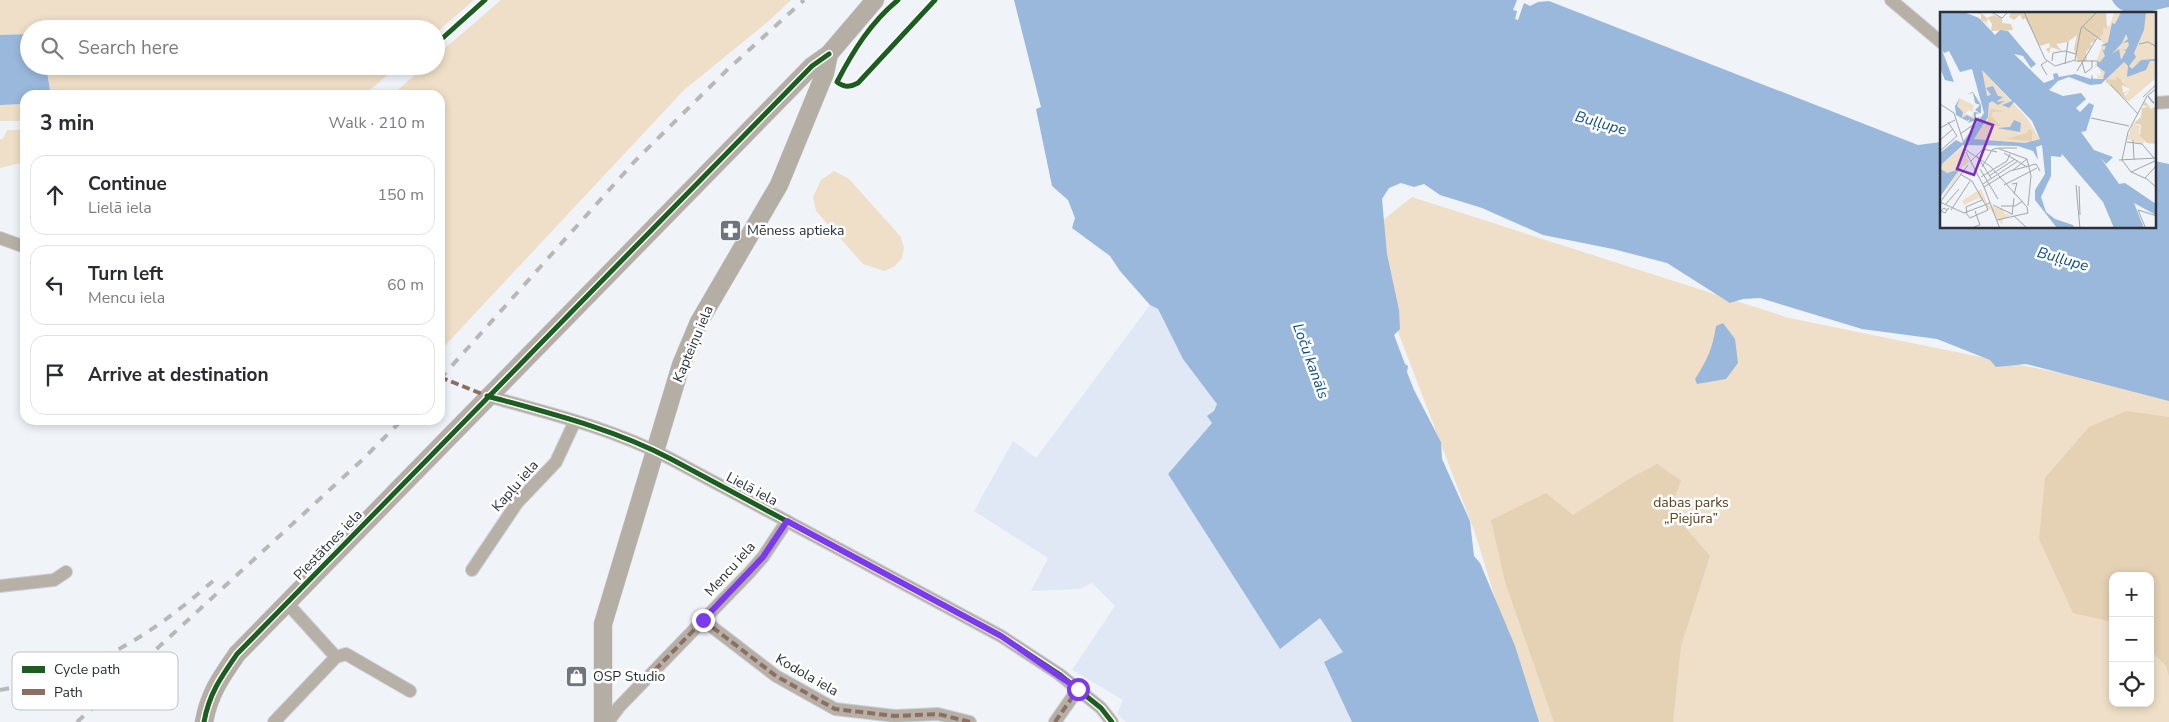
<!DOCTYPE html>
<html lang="en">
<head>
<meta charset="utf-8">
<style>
	body { margin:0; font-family:"Nunito Sans",sans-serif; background:#f7f7f7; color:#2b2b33 }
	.controls { position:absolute; right:15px; bottom:15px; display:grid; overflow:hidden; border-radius:10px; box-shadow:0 2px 8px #0003 }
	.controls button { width:45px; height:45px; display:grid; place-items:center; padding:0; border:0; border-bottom:1px solid #e1e1e2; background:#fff; color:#2b2b33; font:25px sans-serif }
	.stop { position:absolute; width:15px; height:15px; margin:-11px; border:4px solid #7c3aed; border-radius:50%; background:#fff }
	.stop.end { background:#7c3aed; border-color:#fff; box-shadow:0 1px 5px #0008 }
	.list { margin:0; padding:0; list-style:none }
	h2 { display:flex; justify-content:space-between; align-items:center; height:65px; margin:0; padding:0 20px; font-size:21px }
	h2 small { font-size:16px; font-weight:400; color:#7c7c81 }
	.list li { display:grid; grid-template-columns:32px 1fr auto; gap:15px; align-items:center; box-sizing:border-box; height:80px; margin:0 10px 10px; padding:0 10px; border:1px solid #e1e1e2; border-radius:15px }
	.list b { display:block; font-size:19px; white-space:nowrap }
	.list p { margin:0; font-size:16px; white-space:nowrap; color:#7c7c81 }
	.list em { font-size:16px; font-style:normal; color:#7c7c81 }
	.icon { flex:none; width:28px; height:28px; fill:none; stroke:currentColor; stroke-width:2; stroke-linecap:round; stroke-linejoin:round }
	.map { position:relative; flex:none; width:2169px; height:722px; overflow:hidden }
	.search { position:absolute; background:#fff; box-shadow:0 2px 8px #0003; left:20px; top:20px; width:425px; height:55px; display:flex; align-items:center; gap:12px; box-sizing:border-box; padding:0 18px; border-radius:28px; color:#7c7c81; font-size:19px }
	.panel { position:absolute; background:#fff; box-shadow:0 2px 8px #0003; left:20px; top:90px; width:425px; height:335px; border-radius:15px }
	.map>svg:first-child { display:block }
	.built { fill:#dfe8f4 }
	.green { fill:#efdfc8; fill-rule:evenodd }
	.forest { fill:#e5d1b4 }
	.water { fill:#99b8dc }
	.pier { fill:#f0f4f9 }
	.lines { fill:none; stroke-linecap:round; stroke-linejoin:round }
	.street-casing { stroke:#cdd1d6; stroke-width:14 }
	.secondary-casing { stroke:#cdd1d6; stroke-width:19 }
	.street { stroke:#b7b0a7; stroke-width:12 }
	.secondary { stroke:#b4aea5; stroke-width:18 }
	.rail { stroke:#b9b8b8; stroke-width:4; stroke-dasharray:9 9; stroke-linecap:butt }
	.quiet { stroke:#8d6e63; stroke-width:4; stroke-dasharray:8 4; stroke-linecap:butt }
	.cycleway-casing { stroke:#fff; stroke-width:8 }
	.cycleway { stroke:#1b5e20; stroke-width:5 }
	.route { stroke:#7c3aed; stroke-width:6 }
	.labels { text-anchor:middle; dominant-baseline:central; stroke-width:5; stroke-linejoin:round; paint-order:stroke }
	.poi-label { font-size:14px; fill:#293039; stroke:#fff; text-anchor:start }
	.street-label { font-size:14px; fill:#293039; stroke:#fff }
	.park-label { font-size:14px; fill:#5d4216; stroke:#fff }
	.water-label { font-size:15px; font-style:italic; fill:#0b4c88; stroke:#fff }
	.inset-road { fill:none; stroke:#a0a6ac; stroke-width:1 }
	.view { fill:#7b2cbf; fill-opacity:0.15; stroke:#7b2cbf; stroke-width:2.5 }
	.inset-edge { fill:none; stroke:#293039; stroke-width:2.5 }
	.key { fill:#fff; stroke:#bfc1c4; stroke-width:1 }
	.key-label { font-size:14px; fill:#293039 }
</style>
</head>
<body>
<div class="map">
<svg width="2169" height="722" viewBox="0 0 2169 722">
	<rect width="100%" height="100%" fill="#f0f4f9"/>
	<polygon class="built" points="1150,305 1158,309 1164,323 1217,404 1212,423 1168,474 1280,649 1320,618 1344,652 1325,662 1352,722 1126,722 1117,714 1123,700 1072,670 1115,606 1092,583 1079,589 1031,591 1048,558 974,511 1013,441 1036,458"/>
	<g class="green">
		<polygon points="0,0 474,0 436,33 436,29 29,29 29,34 0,35"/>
		<polygon points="501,0 791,0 770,20 684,90 440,351 440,95 392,95 425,66 436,66 436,56"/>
		<polygon points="46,66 398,66 364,95 48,95 50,90"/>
		<polygon points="25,104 25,121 0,121 0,105"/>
		<polygon points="7,130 25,130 25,162 0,168 0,139 3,139"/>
		<polygon points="834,171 849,179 901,237 904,248 902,258 894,267 884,271 863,264 816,211 813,197 821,180"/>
		<path d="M 1412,197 L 1789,318 L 2169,395 L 2169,722 L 1533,722 L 1475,533 L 1372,264 L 1373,228 ZM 2113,576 L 2150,576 L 2150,703 L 2113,703 Z"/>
	</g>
	<g class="forest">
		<polygon points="2126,411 2169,417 2169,676 2166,666 2150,649 2150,576 2113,576 2113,622 2073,613 2039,539 2045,478 2089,427"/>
		<polygon points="1657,464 1681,480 1670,510 1710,556 1681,646 1673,722 1554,722 1505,582 1491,520 1546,493 1573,515 1629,479"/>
	</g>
	<g class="water">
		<polygon points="1014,0 1518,0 1530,6 1538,2 1549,1 1918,145 1941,142 1942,228 2155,228 2155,161 2169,164 2169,401 2026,364 1996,367 1990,360 1937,339 1862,329 1760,298 1743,299 1730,303 1667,263 1613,249 1543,235 1482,208 1440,195 1424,184 1414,187 1401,183 1389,188 1382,199 1387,254 1399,310 1400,329 1394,335 1405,364 1408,366 1407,372 1414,390 1441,442 1442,459 1470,521 1474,556 1480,563 1515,646 1539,722 1352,722 1324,662 1343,652 1320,618 1280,649 1168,474 1212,423 1207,416 1214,411 1217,404 1183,359 1158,309 1150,305 1120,271 1110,256 1072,228 1075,218 1068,200 1052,186 1036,109 1041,107"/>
		<path d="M 2112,0 L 2169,0 L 2169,7 C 2150,11 2123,21 2112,0 Z"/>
		<polygon points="29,34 29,66 46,66 50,90 48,95 25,95 25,104 0,105 0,35"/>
		<path d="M 1723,323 L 1735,339 L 1738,363 L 1726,379 L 1697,384 L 1695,379 C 1707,361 1713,347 1716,326 Z"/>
	</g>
	<polygon class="pier" points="1517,0 1525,0 1518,20 1515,19 1517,11 1513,10"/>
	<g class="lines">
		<defs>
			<g id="street">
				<polyline points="1891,0 1942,43"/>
				<polyline points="2155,103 2169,102"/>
				<polyline points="0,238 25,247"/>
				<path d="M 487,396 C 549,413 614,429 671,459 L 1001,636 L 1059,674 L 1101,708 L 1112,722"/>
				<polyline points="472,570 517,503 556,462 575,421"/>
				<polyline points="0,586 54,580 66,572"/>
				<polyline points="287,603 336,657"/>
				<polyline points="703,620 776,676 835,709 895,716 938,714 970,722"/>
				<polyline points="274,722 336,657 346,654 410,691"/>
				<polyline points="608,722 619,707 749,573 763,557 787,521"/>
				<polyline points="1055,722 1078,689"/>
			</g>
			<g id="secondary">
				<path d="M 204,722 C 209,694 221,677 237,654 L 812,66 L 829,54"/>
				<polyline points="603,722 603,624 681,365 699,322 779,185 825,73 829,54 875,0"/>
			</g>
		</defs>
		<use href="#street" class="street-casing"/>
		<use href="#secondary" class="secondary-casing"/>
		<use href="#street" class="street"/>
		<use href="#secondary" class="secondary"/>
		<g class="rail">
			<polyline points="440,379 635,161 727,70 804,0"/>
			<path d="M 0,690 C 89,673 146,640 213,581"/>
			<polyline points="77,722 361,461 402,420"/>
		</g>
		<g class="quiet">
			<polyline points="440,377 487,396"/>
			<polyline points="703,620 776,676 835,709 895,716 938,714 970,722"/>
			<polyline points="655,670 749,573 763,557 787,521"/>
			<polyline points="1055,722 1078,689"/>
		</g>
		<defs>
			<g id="cycleway">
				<path d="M 898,0 C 871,22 853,51 837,82 C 845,88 850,87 858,83 L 935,0"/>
				<polyline points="436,44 485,0"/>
				<path d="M 487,396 C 549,413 614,429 671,459 L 1001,636 L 1059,674 L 1101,708 L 1112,722"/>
				<path d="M 204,722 C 209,694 221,677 237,654 L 812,66 L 829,54"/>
			</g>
		</defs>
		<use href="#cycleway" class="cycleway-casing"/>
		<use href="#cycleway" class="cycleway"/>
	</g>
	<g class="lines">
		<polyline class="route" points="703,620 763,557 787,521 1001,636 1078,689"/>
	</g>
	<defs>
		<symbol id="pharmacy-square" viewBox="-11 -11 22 22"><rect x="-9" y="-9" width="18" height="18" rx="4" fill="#6f757c" stroke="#fff"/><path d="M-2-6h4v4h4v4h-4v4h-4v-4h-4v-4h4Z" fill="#fff"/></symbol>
		<symbol id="shop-square" viewBox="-11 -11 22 22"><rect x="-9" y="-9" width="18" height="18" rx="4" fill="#6f757c" stroke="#fff"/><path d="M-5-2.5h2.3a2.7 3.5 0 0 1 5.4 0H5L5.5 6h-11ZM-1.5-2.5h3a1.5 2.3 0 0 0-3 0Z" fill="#fff"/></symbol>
	</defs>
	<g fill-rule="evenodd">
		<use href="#pharmacy-square" x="718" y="218" width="25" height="25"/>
		<use href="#shop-square" x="564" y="664" width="25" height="25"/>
	</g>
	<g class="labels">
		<g class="poi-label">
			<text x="747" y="230">Mēness aptieka</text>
			<text x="593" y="676">OSP Studio</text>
		</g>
		<g class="street-label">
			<text transform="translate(693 344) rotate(-67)">Kapteiņu iela</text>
			<text transform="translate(515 486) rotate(-49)">Kapļu iela</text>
			<text transform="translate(752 489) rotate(28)">Lielā iela</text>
			<text transform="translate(328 545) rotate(-46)">Piestātnes iela</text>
			<text transform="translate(730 569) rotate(-48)">Mencu iela</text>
			<text transform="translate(807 675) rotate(30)">Kodola iela</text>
		</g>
		<g class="park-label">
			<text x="1691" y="502">dabas parks<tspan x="1691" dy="16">„Piejūra”</tspan></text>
		</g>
		<g class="water-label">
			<text transform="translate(1601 123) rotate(16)">Buļļupe</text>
			<text transform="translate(2063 259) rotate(16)">Buļļupe</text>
			<text transform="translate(1311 361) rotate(70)">Loču kanāls</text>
		</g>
	</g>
	<g transform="translate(1940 12)">
		<rect width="216" height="216" fill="#f0f4f9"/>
		<path d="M 174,0 L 216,0 L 217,65 L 188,90 L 184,86 L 190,77 L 183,69 L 174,75 L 165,66 L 153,67 L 152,62 L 153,66 L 158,66 L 157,62 L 162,64 L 158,54 L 154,56 L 163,30 L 158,27 L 163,21 L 162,12 L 170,14 ZM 40,56 L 86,105 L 100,127 L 85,131 L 34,127 L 47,107 L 49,96 ZM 19,86 L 34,93 L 32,100 L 29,98 L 25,102 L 30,103 L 31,105 L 34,99 L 37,100 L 34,107 L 27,103 L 22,106 L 23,100 L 17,94 ZM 193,111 L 200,114 L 199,122 L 205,130 L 202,132 L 187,127 ZM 23,135 L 29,150 L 21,156 L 20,162 L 0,189 L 20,157 L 7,161 L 1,157 L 2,152 ZM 41,177 L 48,193 L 61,197 L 61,194 L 65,202 L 72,203 L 63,207 L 62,213 L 50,197 L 46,198 L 47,193 L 39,186 L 24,193 L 22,188 L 18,191 Z" fill="#efdfc8"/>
		<path d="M 34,0 L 40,0 L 47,6 L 53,3 L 62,6 L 62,11 L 71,12 L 73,18 L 51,19 L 52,12 L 48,6 L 47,10 L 42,7 L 50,14 L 41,8 L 41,2 ZM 71,0 L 166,0 L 167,17 L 163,15 L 163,22 L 159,26 L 155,25 L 156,28 L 150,32 L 152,34 L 146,40 L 147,49 L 138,50 L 134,37 L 137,23 L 128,30 L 116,32 L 122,39 L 111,35 L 109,41 L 106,37 L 110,35 L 109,31 L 100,34 L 85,6 L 83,8 L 80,3 L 74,8 L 69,5 ZM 177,64 L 190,77 L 182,73 L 183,81 L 189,78 L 184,82 L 188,89 L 166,70 L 166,67 L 176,68 ZM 205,89 L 211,97 L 216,94 L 216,136 L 216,132 L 207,131 L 200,124 L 201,113 L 194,111 L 201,105 L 202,96 L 208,95 L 203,93 ZM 51,97 L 66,99 L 53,100 L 51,104 L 61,114 L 46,114 ZM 89,117 L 92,119 L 92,129 L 66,127 L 87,121 Z" fill="#e5d1b4"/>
		<path d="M 0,0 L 24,0 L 39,6 L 55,23 L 60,18 L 68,19 L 96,52 L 91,56 L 83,44 L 74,42 L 104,71 L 114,67 L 113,62 L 117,61 L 119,65 L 135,62 L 151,67 L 152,62 L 153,67 L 163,67 L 165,60 L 157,54 L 157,49 L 160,50 L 165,44 L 162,37 L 164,39 L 166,34 L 161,34 L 168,30 L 172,11 L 175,12 L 181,0 L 206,0 L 204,18 L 194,41 L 196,45 L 189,54 L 192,57 L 201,48 L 215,47 L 215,39 L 216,49 L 210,49 L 206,58 L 187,65 L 188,54 L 184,50 L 161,72 L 150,73 L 129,65 L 118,69 L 109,78 L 123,84 L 141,81 L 146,87 L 136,96 L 140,100 L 149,91 L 154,93 L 146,119 L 141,120 L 154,138 L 173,145 L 166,152 L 160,145 L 179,172 L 185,171 L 216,192 L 216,203 L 194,191 L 204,216 L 174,216 L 163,190 L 122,142 L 121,145 L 111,144 L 111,164 L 101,185 L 106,200 L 115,207 L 133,213 L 134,216 L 117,216 L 95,188 L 95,178 L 105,162 L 102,133 L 96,135 L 98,148 L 93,139 L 78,134 L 23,133 L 2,152 L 1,157 L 7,161 L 20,157 L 0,185 L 0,141 L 16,128 L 22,131 L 44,101 L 32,57 L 20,60 L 9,39 L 4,41 L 2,38 L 14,70 L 5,68 L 0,56 ZM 186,22 L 188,27 L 183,31 L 188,30 L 189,33 L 186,38 L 182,37 L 186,39 L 181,48 L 179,37 L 172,42 L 182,31 ZM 42,58 L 72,89 L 62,93 L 69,96 L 74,90 L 92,109 L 100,127 L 85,131 L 34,127 L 48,105 L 49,91 L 52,89 L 58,93 L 65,89 L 56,90 L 63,85 L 58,84 L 53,74 L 46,76 L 51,83 L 47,84 ZM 33,80 L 41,93 L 41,101 L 36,102 L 36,108 L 28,111 L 30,107 L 27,109 L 16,103 L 15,94 L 20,86 L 17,94 L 23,100 L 22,106 L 27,103 L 34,107 L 34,100 L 40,101 L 35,98 L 40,93 L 35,91 L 33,81 L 27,82 ZM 74,108 L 81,111 L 80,120 L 57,116 L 70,115 Z" fill="#99b8dc" fill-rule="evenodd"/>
		<path class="inset-road" d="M 51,0 L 62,6 L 68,0M 84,0 L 105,47 L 115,54 L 135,48 L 141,16 L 157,0M 142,14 L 161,28M 199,32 L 208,30 L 217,35M 107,49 L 101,53 L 107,63M 112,49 L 113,41 L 125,39 L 136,42M 135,49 L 157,49M 142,50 L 145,61 L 152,56 L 152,48M 125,52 L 128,30M 137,59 L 157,26M 171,73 L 198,102M 217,76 L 207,84 L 188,120 L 182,148 L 191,160 L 217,148M 208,84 L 209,85 L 209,86 L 213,91 L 214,91 L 209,85M 203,85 L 217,72M 0,92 L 14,101 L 26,138 L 50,154 L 87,195 L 88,201 L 57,208M 151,106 L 189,114M 0,116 L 15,108M 20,122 L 36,111 L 39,105M 0,128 L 13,117M 193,128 L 194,147M 187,130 L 202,132 L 214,146M 59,136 L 77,136M 52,138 L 57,136 L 87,147M 0,139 L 17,124 L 8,110M 26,140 L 44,175 L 70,159 L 96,152 L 100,159M 64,141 L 87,155M 37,144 L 51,166M 87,147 L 91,164 L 88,194M 179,148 L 217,146M 31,149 L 43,137 L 57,140M 42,155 L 52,138M 40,157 L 58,187M 73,158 L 87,147M 191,160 L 207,167 L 217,176M 20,162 L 32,169 L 45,192M 49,164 L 75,147M 41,165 L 67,149 L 70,142M 205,166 L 217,153M 43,172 L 78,149M 72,172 L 77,171 L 74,182M 64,173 L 97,156M 136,173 L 140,217M 139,174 L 140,203M 44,175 L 60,217M 1,189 L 28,153M 0,190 L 24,201 L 50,191M 5,193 L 19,177M 53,193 L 72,202M 61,194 L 75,194 L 83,189M 7,198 L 4,196 L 1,199 L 5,201 L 7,198 L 9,196M 11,198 L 30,169M 26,201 L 30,206 L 48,198 L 46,193M 27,201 L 26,195 L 42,188M 72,203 L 74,186M 74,204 L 88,217M 28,217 L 40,213 L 35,199M 206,217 L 198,198 L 217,204"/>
		<path class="view" d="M 36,107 L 53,113 L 34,163 L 17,157 Z"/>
		<rect width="216" height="216" class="inset-edge"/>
	</g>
	<rect x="12" y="652" width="166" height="58" rx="8" class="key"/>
	<rect x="22" y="666" width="23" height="7" fill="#1b5e20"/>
	<rect x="22" y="689" width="23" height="6" fill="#8d6e63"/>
	<g class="key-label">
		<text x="54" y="674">Cycle path</text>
		<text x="54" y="697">Path</text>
	</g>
</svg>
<div class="controls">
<button>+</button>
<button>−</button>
<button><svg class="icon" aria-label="locate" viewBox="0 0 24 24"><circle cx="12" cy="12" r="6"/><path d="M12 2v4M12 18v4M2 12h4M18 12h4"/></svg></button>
</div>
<div class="stop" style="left:1078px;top:689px"></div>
<div class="stop end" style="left:703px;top:620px"></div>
<div class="search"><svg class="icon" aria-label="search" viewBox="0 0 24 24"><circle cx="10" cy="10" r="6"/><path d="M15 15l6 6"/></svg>Search here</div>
<section class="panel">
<h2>3 min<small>Walk · 210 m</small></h2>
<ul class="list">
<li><svg class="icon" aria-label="ahead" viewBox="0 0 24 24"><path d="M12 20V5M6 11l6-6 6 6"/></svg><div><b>Continue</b><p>Lielā iela</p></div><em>150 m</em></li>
<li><svg class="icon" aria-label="left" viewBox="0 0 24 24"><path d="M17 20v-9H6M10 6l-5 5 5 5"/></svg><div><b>Turn left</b><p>Mencu iela</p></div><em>60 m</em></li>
<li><svg class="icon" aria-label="arrive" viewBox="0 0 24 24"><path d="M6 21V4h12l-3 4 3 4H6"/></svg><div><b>Arrive at destination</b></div></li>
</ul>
</section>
</div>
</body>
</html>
